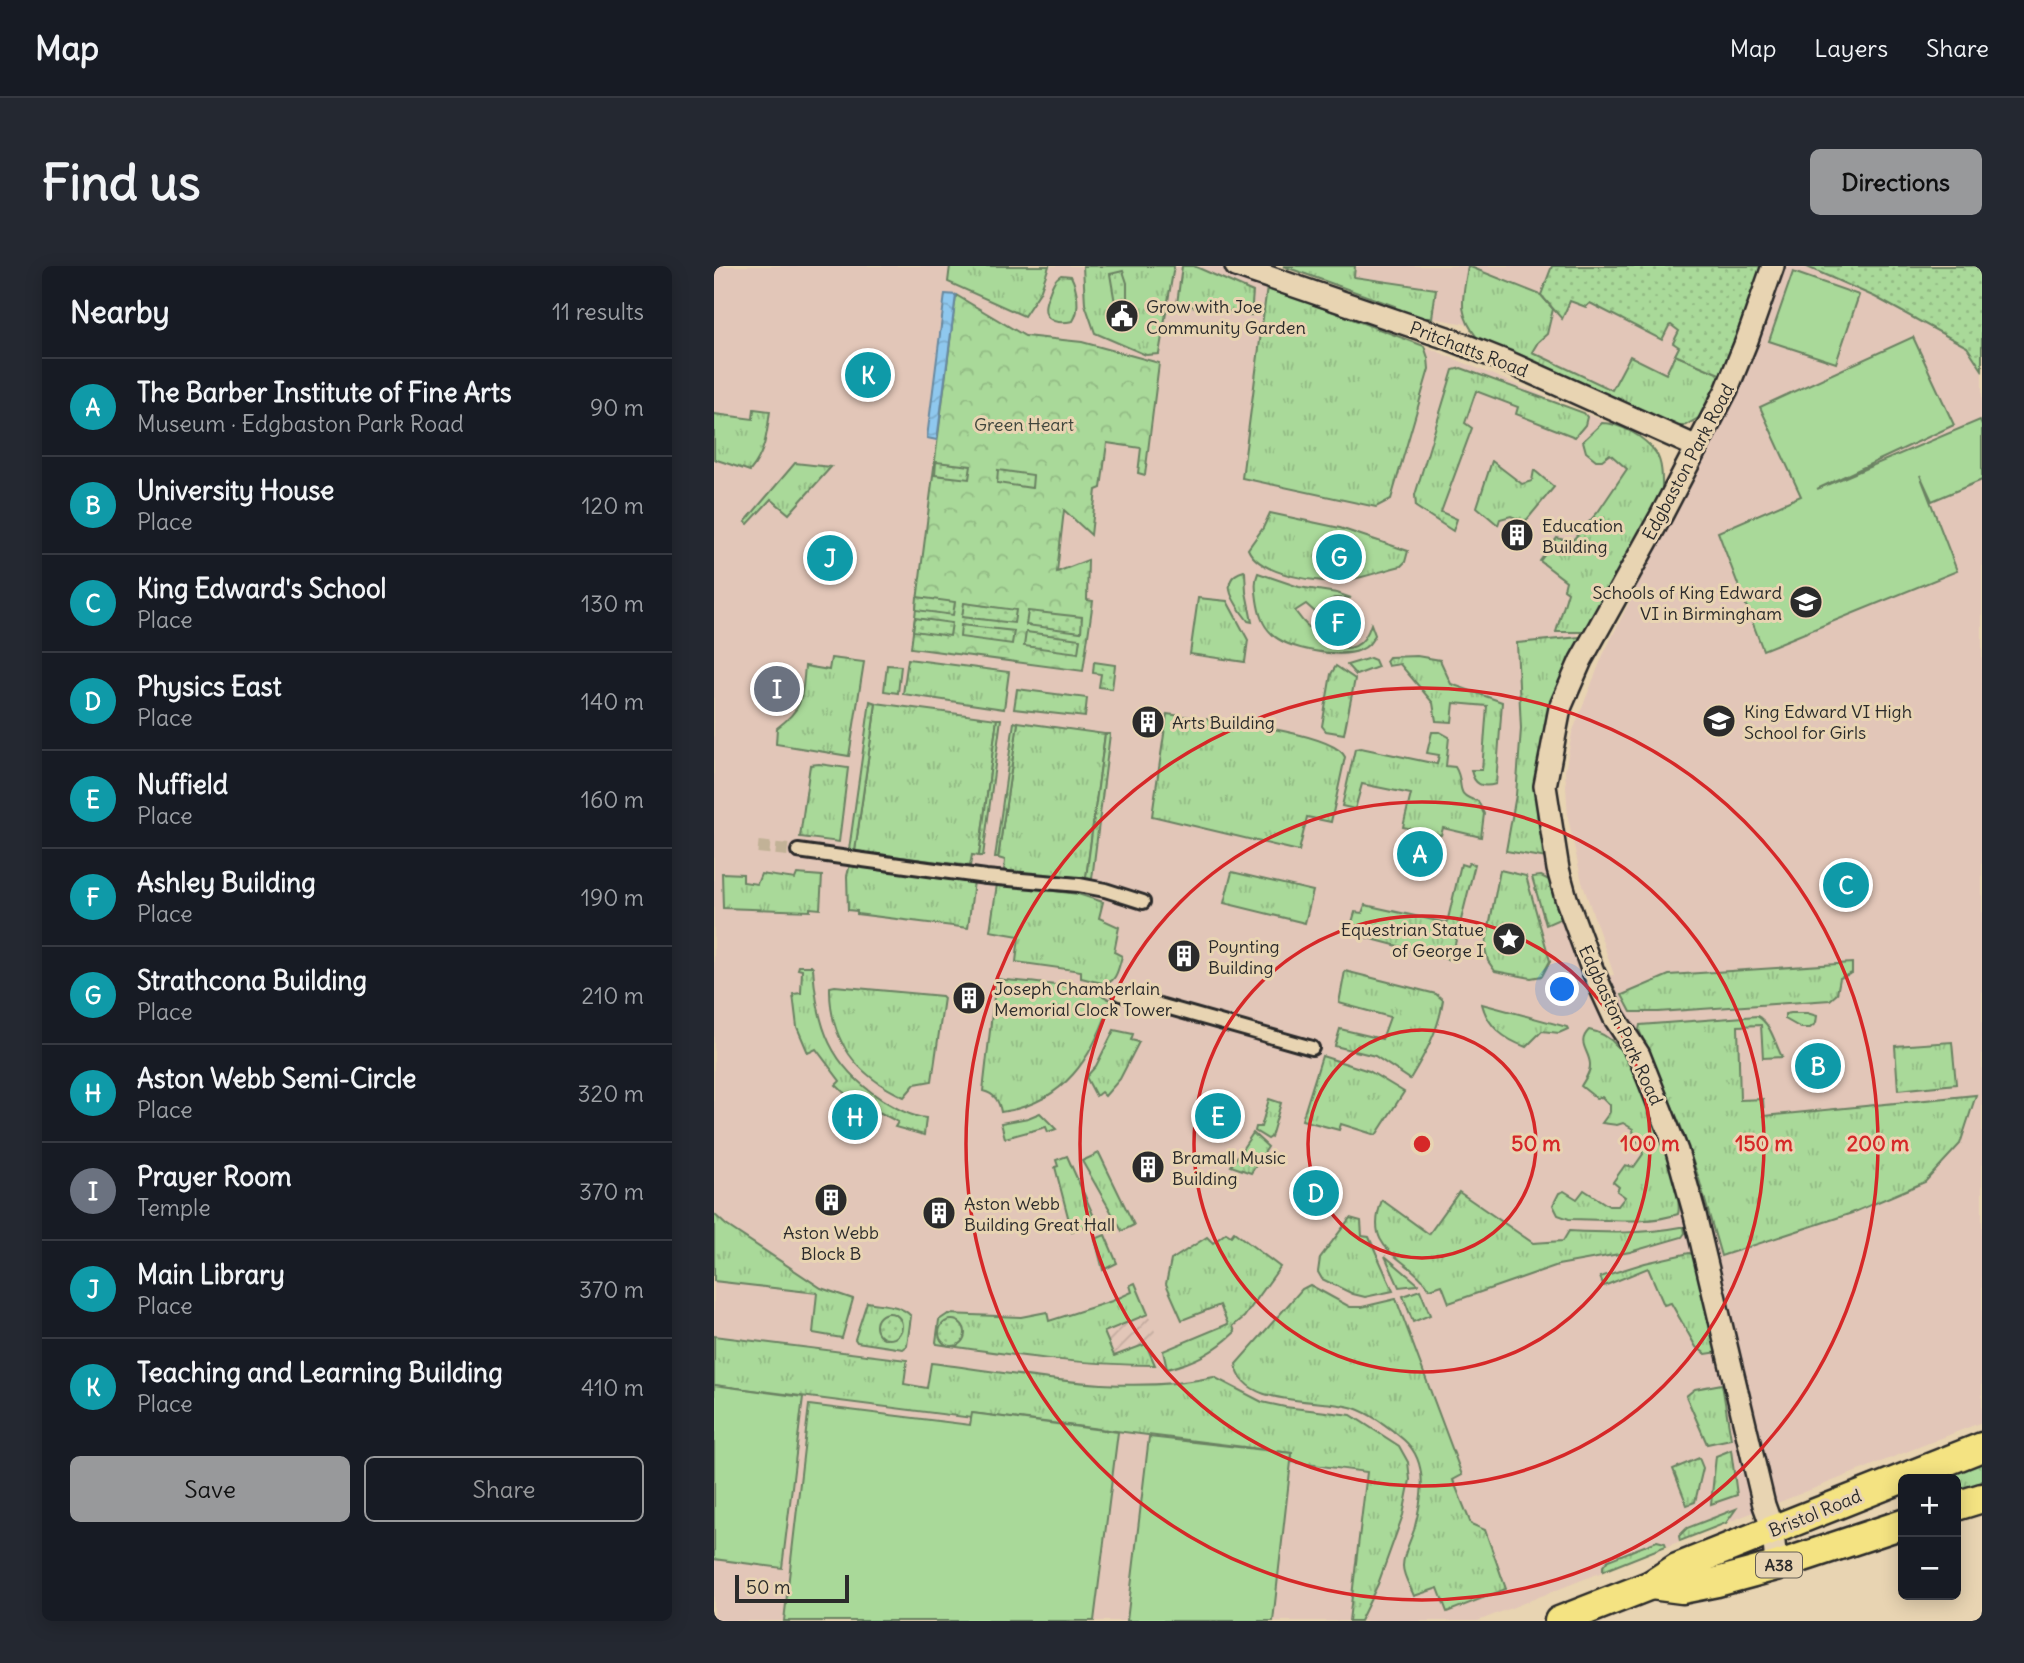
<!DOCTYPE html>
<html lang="en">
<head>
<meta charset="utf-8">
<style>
	body { margin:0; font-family:Delius,sans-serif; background:#242831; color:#f1f3f6 }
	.controls { position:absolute; right:21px; bottom:21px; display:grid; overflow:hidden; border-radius:10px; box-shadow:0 4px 18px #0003 }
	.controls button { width:63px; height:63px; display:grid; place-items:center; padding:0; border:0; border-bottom:2px solid #363941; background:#171b24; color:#f1f3f6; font:35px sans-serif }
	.scale { position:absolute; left:21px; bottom:18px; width:114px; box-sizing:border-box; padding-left:7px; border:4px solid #2b2b2b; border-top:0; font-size:19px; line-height:24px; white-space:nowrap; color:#2b2b2b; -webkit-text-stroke:5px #e8d4b2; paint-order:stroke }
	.you { position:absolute; left:849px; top:724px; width:24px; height:24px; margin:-18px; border:5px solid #fff; border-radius:50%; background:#1a73e8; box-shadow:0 0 0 10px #1a73e833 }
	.badge { display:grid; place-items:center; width:46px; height:46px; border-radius:50%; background:#98999b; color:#fff; font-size:23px; font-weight:700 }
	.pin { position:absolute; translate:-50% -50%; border:4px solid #fff; box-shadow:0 2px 7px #0006 }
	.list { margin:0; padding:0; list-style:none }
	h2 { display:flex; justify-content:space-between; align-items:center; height:91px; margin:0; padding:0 28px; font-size:30px }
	h2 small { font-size:23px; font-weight:400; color:#9ea1a6 }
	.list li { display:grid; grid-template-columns:46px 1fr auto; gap:21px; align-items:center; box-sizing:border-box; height:98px; padding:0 28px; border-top:2px solid #363941 }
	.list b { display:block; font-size:26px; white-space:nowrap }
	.list p { margin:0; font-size:23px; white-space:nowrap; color:#9ea1a6 }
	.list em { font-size:23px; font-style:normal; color:#9ea1a6 }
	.actions { display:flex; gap:14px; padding:21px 28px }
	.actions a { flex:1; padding:16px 0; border:2px solid #98999b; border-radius:10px; text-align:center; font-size:24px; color:#98999b }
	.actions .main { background:#98999b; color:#111 }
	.map { position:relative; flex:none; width:1268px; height:1355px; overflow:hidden; border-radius:10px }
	header { display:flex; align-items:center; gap:42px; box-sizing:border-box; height:98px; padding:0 35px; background:#171b24; border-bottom:2px solid #363941 }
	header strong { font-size:33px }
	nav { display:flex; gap:38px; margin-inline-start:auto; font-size:24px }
	.intro { display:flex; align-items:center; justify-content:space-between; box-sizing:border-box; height:168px; padding:0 42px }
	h1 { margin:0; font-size:49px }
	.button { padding:18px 32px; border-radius:10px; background:#98999b; color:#111; font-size:24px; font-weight:700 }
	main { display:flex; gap:42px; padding:0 42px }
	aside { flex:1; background:#171b24; border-radius:10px; box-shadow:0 4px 18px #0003 }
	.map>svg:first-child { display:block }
	.built { fill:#e2c6b8 }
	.industrial { fill:url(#industrial-furrows) }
	.grass { fill:url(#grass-tufts); stroke:#6a8262; stroke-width:2 }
	.park { fill:url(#park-crowns); stroke:#6a8262; stroke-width:2 }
	.garden { fill:url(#garden-dots); stroke:#6a8262; stroke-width:2 }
	.pitch { fill:#a9d999; stroke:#6a8262; stroke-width:2 }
	.water { fill:url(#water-waves); stroke:#6789a0; stroke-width:2 }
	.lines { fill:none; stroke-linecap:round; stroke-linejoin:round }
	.pedestrian-tunnel { stroke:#c2b297; stroke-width:12; stroke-dasharray:12 6; stroke-linecap:butt }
	.pedestrian-casing { stroke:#2b2b2b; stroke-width:18 }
	.tertiary-casing { stroke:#2b2b2b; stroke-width:26 }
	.trunk-casing { stroke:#2b2b2b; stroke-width:33 }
	.pedestrian { stroke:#e8d4b2; stroke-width:12 }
	.tertiary { stroke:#e8d4b2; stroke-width:21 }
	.trunk { stroke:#f4e382; stroke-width:28 }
	.ring { fill:none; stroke:#d62828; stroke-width:3.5 }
	.labels { text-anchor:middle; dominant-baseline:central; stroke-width:6; stroke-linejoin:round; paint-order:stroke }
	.shield { fill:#e8d4b2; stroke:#645e54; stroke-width:2 }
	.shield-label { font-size:16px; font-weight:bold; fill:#2b2b2b }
	.poi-label { font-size:18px; fill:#2b2b2b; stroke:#e8d4b2; text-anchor:start }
	.street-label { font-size:18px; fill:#2b2b2b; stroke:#e8d4b2 }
	.park-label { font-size:18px; fill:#3e453c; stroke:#e8d4b2 }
	.centre { fill:#d62828; stroke:#e8d4b2; stroke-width:3.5 }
	.ring-label { font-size:21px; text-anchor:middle; font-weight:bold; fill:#d62828; stroke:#e8d4b2; stroke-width:6; stroke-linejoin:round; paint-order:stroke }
</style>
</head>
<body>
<header>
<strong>Map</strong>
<nav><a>Map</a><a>Layers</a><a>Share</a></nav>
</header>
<div class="intro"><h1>Find us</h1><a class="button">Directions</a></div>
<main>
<aside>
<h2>Nearby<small>11 results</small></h2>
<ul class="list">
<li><span class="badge" style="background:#0f9aa8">A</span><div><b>The Barber Institute of Fine Arts</b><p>Museum · Edgbaston Park Road</p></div><em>90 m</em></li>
<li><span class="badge" style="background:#0f9aa8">B</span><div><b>University House</b><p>Place</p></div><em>120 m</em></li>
<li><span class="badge" style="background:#0f9aa8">C</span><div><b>King Edward's School</b><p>Place</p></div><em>130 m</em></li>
<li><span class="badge" style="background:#0f9aa8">D</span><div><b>Physics East</b><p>Place</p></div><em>140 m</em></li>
<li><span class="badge" style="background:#0f9aa8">E</span><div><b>Nuffield</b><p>Place</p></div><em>160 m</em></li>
<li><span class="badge" style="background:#0f9aa8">F</span><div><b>Ashley Building</b><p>Place</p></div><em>190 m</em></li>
<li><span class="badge" style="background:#0f9aa8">G</span><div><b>Strathcona Building</b><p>Place</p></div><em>210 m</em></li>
<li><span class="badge" style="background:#0f9aa8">H</span><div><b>Aston Webb Semi-Circle</b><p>Place</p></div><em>320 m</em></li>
<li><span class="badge" style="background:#6b7280">I</span><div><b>Prayer Room</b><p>Temple</p></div><em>370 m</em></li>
<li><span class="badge" style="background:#0f9aa8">J</span><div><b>Main Library</b><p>Place</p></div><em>370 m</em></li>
<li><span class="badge" style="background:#0f9aa8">K</span><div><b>Teaching and Learning Building</b><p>Place</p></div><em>410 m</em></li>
</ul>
<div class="actions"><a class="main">Save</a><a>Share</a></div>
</aside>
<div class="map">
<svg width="1268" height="1355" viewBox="0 0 1268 1355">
	<defs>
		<pattern id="industrial-furrows" width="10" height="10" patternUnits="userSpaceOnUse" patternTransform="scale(1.75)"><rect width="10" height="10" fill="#e2c6b8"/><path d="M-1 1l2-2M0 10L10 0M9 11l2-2" fill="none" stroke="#c2aa9e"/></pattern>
		<pattern id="grass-tufts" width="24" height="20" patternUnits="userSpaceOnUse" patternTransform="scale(1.75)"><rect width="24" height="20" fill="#a9d999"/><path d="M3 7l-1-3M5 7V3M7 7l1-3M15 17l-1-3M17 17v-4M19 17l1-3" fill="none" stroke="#92ba84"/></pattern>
		<pattern id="park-crowns" width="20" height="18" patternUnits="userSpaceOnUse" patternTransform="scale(1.75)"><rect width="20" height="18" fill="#a9d999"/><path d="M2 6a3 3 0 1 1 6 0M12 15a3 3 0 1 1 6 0" fill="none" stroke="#92ba84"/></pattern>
		<pattern id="garden-dots" width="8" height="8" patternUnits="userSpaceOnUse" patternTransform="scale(1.75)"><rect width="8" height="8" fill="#a9d999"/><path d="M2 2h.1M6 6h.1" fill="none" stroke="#92ba84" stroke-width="1.8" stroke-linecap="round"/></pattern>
		<pattern id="water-waves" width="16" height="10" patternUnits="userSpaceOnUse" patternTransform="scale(1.75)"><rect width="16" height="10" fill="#8fc8ee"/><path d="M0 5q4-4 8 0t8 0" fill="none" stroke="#7caccc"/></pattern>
	</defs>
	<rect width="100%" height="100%" fill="#e8d4b2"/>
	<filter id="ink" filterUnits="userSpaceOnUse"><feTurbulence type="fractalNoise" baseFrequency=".0143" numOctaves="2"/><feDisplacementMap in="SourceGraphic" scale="14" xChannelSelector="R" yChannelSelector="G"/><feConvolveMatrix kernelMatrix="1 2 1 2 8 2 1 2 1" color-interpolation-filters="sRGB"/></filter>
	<g filter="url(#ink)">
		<g class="built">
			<polygon points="0,0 504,0 553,21 710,80 921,168 921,199 879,334 837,428 818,519 838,633 870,712 900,709 868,616 854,552 851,505 858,467 889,389 942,282 1006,164 1040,87 1069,0 1268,0 1268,1156 764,1355 0,1355"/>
			<polygon points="569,0 1049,0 970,160 764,73 752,58 718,52 702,52 679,46 681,40"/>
		</g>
		<polygon class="industrial" points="434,1048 444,1073 400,1091 390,1066"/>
		<g class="grass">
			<polygon points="236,0 335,0 326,26 310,50 234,16"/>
			<polygon points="369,0 460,0 445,88 432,89 381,67 371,38"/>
			<polygon points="468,0 480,0 539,26 537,49 463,38"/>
			<polygon points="569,0 641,0 640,11 722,23 718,52 702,52 679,46 681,40"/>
			<path d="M 754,0 L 827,29 L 839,43 L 833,68 L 824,76 L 818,86 L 898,124 L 916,90 L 952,108 L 961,89 L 1010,110 L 988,150 L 970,160 L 948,160 L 764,73 C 742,45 749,33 754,0 Z"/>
			<path d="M 347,9 L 357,10 C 363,22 367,43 359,55 C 336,60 325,50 335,28 C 338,20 340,13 347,9 Z"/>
			<polygon points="553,21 710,80 714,92 715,103 677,233 662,241 528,212"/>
			<polygon points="747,102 870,147 873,151 871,159 861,171 802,148 804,141 762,125 751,157 758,162 727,246 743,253 739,265 702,241 701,229 739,104"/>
			<path d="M 40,143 L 56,145 C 53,168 51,187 36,205 L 0,193 L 0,148 L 39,153 Z"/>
			<path d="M 888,157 C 906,157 931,171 942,187 C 949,198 948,214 948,226 L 871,366 L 842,366 L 854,326 L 850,323 L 852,315 L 826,295 L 843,272 L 857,276 L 884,246 L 913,203 L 896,188 L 888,194 L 882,194 L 872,186 L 869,175 Z"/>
			<polygon points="778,195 808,218 818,215 820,204 840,221 811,256 797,250 786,253 784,259 763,241"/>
			<polygon points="81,197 117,201 75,248 57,233 34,258 31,256"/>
			<path d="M 556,247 L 626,262 L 694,285 L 691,296 L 687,300 C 670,304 652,311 634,314 C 609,319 545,309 534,283 L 549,262 Z"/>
			<path d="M 530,305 L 531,306 L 532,326 L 538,356 L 534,355 C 523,341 501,313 530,305 Z"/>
			<path d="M 544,307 L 585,321 L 623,327 L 637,332 L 620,332 L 611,337 L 612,340 L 601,346 L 592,338 L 581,345 C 598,370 642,407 657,358 L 661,369 C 657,376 654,381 646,384 C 627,393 572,383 558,368 C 548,359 545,347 543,334 C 542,325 540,316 544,307 Z"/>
			<polygon points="484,332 513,335 534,374 531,396 476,388"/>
			<path d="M 867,371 C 848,418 825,466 822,516 C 820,542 827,567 833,592 L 792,585 L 802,529 L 807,463 L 803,377 Z"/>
			<path d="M 703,390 L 726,394 L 737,418 L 788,436 L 782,518 C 768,522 760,519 757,504 L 768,504 L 773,440 L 740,437 L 738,456 L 722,455 L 719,437 L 686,398 L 674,400 L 672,395 L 675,391 Z"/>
			<path d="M 117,392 L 150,396 L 135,490 L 62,478 L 63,462 C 90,442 88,432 91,400 L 115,404 Z"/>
			<polygon points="656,392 661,394 664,401 642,409 633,399"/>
			<polygon points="194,393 295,406 290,443 189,428"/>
			<polygon points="173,399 187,400 184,427 170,425"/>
			<polygon points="622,400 641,413 630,468 612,465 608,460 617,408"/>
			<polygon points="303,423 373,432 371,451 300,443"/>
			<polygon points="162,437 283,453 265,590 258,589 256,600 141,585"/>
			<path d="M 453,448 C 485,453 619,464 631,491 L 617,556 L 593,551 L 585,585 L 438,550 Z"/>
			<polygon points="304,456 391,468 372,612 290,605 291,594 284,592"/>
			<path d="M 718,466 L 726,466 L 735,471 L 732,500 L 741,501 C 752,518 738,529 764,535 L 770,548 L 767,571 L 729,562 L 727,569 L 689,561 L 697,528 L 648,518 L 641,543 L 628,540 L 641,483 L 647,482 L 723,498 L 725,489 L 713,487 Z"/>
			<polygon points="105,498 134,502 125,576 86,571 96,499"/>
			<polygon points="755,597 761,598 737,694 635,667 641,646 648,647 651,639 733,657 747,598 753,600"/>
			<polygon points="136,598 260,615 254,662 143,648 143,645 134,644 133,610"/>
			<polygon points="786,604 812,610 836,695 828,710 817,712 781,705 774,695 771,682"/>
			<polygon points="518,606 599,625 591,657 510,637"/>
			<polygon points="8,607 29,608 29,616 43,618 47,608 81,613 83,608 108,610 106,643 96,642 96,645 9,642"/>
			<polygon points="827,610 837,615 848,652 832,659 818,611"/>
			<path d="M 283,618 L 364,628 L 389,636 L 385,652 L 405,661 L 400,686 L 408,690 C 400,721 398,720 367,712 L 367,705 L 302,696 L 305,670 L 276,665 Z"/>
			<polygon points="1138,697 1138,707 1126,712 1123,728 1116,734 944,746 917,746 908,729 955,709"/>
			<path d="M 85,700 L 97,700 L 99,702 C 103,761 116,799 167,833 C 182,842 195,850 212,852 L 210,869 L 181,861 L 184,856 L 148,837 L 145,841 L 122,819 L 126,815 L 102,783 L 94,787 L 83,761 L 79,728 L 87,727 L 88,704 L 84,703 Z"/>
			<path d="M 631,705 L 722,728 L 729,734 C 725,764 711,788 696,813 L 661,790 L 621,780 L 626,763 L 668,773 L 676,751 L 625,737 Z"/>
			<path d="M 282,713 C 308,716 380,719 397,735 C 379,792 350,837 287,846 C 285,835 281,828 269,825 Z"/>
			<path d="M 121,720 L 228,730 L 230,732 L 218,815 L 201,818 L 190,831 C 143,810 115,774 116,721 Z"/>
			<path d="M 768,738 L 853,761 L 854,763 L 845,767 L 828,765 L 812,781 C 790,773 774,761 768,738 Z"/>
			<polygon points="1077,747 1093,747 1103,750 1102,757 1096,762 1087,762 1071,753 1071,748"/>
			<path d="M 1043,750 C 1057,757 1061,778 1068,791 L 1049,792 L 1047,759 L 1024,760 L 1026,834 L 1049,833 L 1050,850 L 1262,829 L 1246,878 L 1211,916 L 1138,947 L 1007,990 L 985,913 L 967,861 L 925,764 L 926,759 Z"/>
			<polygon points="400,764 419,768 417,774 425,776 406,813 391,830 387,826 382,830 372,811 382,800"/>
			<path d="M 875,764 C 887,766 896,772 903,780 C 922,801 971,923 964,948 C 934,959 888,953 855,953 L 844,949 L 839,939 L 845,927 L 850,925 L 863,933 L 870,924 L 895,940 L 904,940 L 911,931 L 903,925 L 905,921 L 899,916 L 911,899 L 920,901 L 929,888 L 924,875 L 920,871 L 919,863 L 909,857 L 903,859 L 888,857 L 896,846 L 896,839 L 888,831 L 882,832 L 867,820 C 871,813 877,806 876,798 C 875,784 862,777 875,764 Z"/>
			<polygon points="1238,776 1242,818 1184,824 1181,780"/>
			<polygon points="608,790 655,805 690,826 662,869 627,858 625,864 588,854"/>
			<polygon points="555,833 567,837 557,871 554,873 541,865 542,861 547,861"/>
			<polygon points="326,847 342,863 334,866 332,861 291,872 287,857 314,852"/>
			<polygon points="539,867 554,881 537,907 517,900"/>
			<polygon points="385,887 420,959 408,965 368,895"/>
			<polygon points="353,890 382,955 358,966 341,901 344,900 342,894"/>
			<path d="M 745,926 L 819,977 L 849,975 L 855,965 C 892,967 931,968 967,961 L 970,961 L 971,967 L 968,971 L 916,986 L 844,999 L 735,1037 L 728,1019 L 716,1023 C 692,988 648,987 668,934 L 715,968 Z"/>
			<polygon points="0,948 12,959 107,1022 139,1033 128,1072 99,1067 103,1027 0,1015"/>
			<polygon points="636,952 647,955 648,970 655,971 679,1025 651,1031 639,1028 608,1013 604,1006 606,992"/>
			<path d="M 520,966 L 566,1001 L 530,1051 L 519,1060 L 521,1066 C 500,1086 481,1096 453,1103 L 449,1085 L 514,1058 L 506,1039 L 468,1054 L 452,1018 L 457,994 L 493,971 L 499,977 L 512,967 L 517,970 Z"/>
			<polygon points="391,969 403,997 389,1004 381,973"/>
			<polygon points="975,987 984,990 1005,1086 992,1088 982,1081 957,1037 950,1039 934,1002 890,1020 886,1011 931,997"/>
			<polygon points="671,990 704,1018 703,1019 685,1021"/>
			<path d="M 421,1017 L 434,1048 L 390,1066 L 400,1090 L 432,1078 L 441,1099 C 368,1099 296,1089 223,1078 L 222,1076 L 225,1054 L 234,1048 L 307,1051 L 333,1046 L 335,1055 L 398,1035 L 418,1026 L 416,1019 Z"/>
			<path d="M 596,1019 L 636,1041 L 648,1041 L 682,1033 L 748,1209 L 739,1214 L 757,1258 L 771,1264 L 792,1323 L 733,1346 L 724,1322 L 700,1330 C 697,1322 689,1310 689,1300 C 689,1288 696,1276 700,1264 C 708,1234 716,1197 690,1174 C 675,1161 657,1148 640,1142 C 608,1131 527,1143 522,1098 L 588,1023 Z"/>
			<polygon points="706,1024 716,1049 699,1056 689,1030"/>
			<path d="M 153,1036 C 168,1039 186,1038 197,1050 L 193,1080 L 189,1083 L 143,1076 L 141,1073 Z"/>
			<path d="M 0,1070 L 193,1094 L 190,1118 L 213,1122 L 217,1097 C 308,1108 409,1131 500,1111 L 548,1136 L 571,1141 L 637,1149 L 685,1180 L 694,1196 L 696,1214 L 689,1249 L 664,1318 L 646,1355 L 635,1355 L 653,1206 L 577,1196 L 578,1187 L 259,1147 L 258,1152 L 0,1119 Z"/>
			<polygon points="1008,1118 1017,1173 993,1178 972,1130 981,1123"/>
			<polygon points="1017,1184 1023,1229 997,1238 1002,1190"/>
			<polygon points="985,1192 989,1202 981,1236 973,1239 959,1203"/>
			<polygon points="1268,1192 1268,1216 1242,1227 1242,1213 1210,1213"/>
			<polygon points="1022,1243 1012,1257 966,1275 965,1270 973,1262"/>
			<polygon points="943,1275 951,1277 952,1280 889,1305 889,1300 894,1294"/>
		</g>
		<polygon class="park" points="242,29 311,70 368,76 445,97 431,209 424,207 427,182 393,177 387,222 382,224 377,269 350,244 343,306 374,294 373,334 379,335 369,405 197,382"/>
		<g class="garden">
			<polygon points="838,0 1049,0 1010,110 961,89 965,81 959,77 965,65 957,59 955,60 948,74 876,37 872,41 856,35 848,53 827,29"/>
			<polygon points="1091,0 1268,0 1268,104 1253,81 1161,31"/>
			<polygon points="409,5 413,17 413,33 401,37 396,8"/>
			<polygon points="222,196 257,200 255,213 221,209"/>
			<polygon points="284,204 319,209 318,222 283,217"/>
			<polygon points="203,331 241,336 239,349 202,344"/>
			<polygon points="250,337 302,344 300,357 248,351"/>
			<polygon points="314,345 368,351 367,366 312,359"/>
			<polygon points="201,352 238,357 236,370 199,365"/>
			<polygon points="247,359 300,365 298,378 246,371"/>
			<polygon points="312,366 366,373 364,387 310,380"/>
			<polygon points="380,396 401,399 398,423 385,421 387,408 379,407"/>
			<polygon points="156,435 162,437 141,585 135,584"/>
			<polygon points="283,453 287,453 269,590 265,590"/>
			<polygon points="300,456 304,457 284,592 281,592"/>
			<polygon points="391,468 396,468 378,613 372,612"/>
			<circle cx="175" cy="1060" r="13"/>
			<circle cx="238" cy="1067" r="13"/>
		</g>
		<g class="pitch">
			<polygon points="1079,6 1145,29 1122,97 1055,75"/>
			<polygon points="1199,71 1240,159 1103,223 1266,154 1268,159 1268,214 1218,235 1206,209 1243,305 1049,384 1004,266 1087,230 1046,141"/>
			<polygon points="0,1119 89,1131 68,1302 0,1293"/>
			<polygon points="95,1139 256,1159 258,1147 404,1166 380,1355 70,1355"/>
			<polygon points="435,1171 578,1187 559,1355 413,1355"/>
		</g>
		<polygon class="water" points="231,28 242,29 223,174 213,172"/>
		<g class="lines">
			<polyline class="pedestrian-tunnel" points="44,581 84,585"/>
			<defs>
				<g id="pedestrian">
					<polyline points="84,585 272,611 365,619 391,624 429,636"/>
					<polyline points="406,728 598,782"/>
				</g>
				<g id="tertiary">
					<polyline points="522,0 733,72 796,97 983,181"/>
					<polyline points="1059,0 1033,74 1013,123 947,250 867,394 846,442 831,520 844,603 852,632 878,703 900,751 925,789 963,885 981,949 1050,1239 1059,1264 1062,1300"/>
				</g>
				<g id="trunk">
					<polyline points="1242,1240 1268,1232"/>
					<polyline points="937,1319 968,1323 1003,1316 1062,1300 1189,1258"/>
					<polyline points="845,1355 937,1319 963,1302 1268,1181"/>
				</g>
			</defs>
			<use href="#pedestrian" class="pedestrian-casing"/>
			<use href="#tertiary" class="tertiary-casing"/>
			<use href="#trunk" class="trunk-casing"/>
			<use href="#pedestrian" class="pedestrian"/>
			<use href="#tertiary" class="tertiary"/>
			<use href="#trunk" class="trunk"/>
		</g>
	</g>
	<g class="ring">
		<circle cx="708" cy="878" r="114"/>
		<circle cx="708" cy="878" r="228"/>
		<circle cx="708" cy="878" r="342"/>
		<circle cx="708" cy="878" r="456"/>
	</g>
	<defs>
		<symbol id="civic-disc" viewBox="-11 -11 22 22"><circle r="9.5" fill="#2b2b2b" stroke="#e8d4b2"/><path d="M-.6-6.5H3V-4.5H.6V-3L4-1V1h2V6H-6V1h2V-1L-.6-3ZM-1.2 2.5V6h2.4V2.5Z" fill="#fff"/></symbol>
		<symbol id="building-disc" viewBox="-11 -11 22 22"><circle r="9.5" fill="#2b2b2b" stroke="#e8d4b2"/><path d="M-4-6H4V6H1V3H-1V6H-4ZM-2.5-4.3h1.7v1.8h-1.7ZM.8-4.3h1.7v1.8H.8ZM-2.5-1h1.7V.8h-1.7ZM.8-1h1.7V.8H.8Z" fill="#fff"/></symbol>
		<symbol id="school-disc" viewBox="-11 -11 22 22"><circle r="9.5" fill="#2b2b2b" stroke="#e8d4b2"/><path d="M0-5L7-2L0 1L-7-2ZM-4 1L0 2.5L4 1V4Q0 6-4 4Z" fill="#fff"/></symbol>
		<symbol id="sight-disc" viewBox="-11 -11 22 22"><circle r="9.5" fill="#2b2b2b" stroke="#e8d4b2"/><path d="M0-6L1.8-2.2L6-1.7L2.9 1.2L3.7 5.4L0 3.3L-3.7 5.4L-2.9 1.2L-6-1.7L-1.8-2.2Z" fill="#fff"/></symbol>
	</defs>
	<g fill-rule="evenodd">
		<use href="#civic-disc" x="389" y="31" width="38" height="38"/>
		<use href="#building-disc" x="784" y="250" width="38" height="38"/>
		<use href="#school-disc" x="1073" y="317" width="38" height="38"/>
		<use href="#school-disc" x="986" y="436" width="38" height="38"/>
		<use href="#building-disc" x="415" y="437" width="38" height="38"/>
		<use href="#sight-disc" x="776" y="654" width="38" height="38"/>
		<use href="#building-disc" x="451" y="671" width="38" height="38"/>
		<use href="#building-disc" x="236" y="713" width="38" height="38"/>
		<use href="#building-disc" x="415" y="882" width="38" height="38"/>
		<use href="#building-disc" x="98" y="915" width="38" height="38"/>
		<use href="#building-disc" x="206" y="928" width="38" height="38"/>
	</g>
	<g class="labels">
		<rect class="shield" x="1042" y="1286.5" width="46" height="25" rx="5"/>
		<g class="shield-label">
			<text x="1065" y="1299">A38</text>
		</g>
		<g class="poi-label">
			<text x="432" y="40">Grow with Joe<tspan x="432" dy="21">Community Garden</tspan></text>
			<text x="828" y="259">Education<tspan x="828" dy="21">Building</tspan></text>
			<text x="1068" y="326" text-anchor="end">Schools of King Edward<tspan x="1068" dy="21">VI in Birmingham</tspan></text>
			<text x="1030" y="445">King Edward VI High<tspan x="1030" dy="21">School for Girls</tspan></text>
			<text x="458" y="456">Arts Building</text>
			<text x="770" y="663" text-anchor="end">Equestrian Statue<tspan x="770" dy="21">of George I</tspan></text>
			<text x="494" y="680">Poynting<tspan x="494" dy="21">Building</tspan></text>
			<text x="280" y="722">Joseph Chamberlain<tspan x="280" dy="21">Memorial Clock Tower</tspan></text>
			<text x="458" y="891">Bramall Music<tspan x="458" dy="21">Building</tspan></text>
			<text x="250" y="937">Aston Webb<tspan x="250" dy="21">Building Great Hall</tspan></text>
			<text x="117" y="966" text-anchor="middle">Aston Webb<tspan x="117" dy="21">Block B</tspan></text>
		</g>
		<g class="street-label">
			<text transform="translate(755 83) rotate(21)">Pritchatts Road</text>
			<text transform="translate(974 196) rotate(-62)">Edgbaston Park Road</text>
			<text transform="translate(907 759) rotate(65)">Edgbaston Park Road</text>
			<text transform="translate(1101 1247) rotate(-22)">Bristol Road</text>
		</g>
		<g class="park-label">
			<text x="310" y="158">Green Heart</text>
		</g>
	</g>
	<circle cx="708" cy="878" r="10" class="centre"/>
	<g class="ring-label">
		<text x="822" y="885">50 m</text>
		<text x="936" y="885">100 m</text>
		<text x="1050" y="885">150 m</text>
		<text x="1164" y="885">200 m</text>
	</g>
</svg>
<div class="controls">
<button>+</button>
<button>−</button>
</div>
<div class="scale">50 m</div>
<div class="you"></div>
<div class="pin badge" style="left:706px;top:588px;background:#0f9aa8">A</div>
<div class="pin badge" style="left:1104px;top:800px;background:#0f9aa8">B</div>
<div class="pin badge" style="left:1132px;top:619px;background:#0f9aa8">C</div>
<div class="pin badge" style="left:602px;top:927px;background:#0f9aa8">D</div>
<div class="pin badge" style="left:504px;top:850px;background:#0f9aa8">E</div>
<div class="pin badge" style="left:624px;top:357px;background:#0f9aa8">F</div>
<div class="pin badge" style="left:625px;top:291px;background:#0f9aa8">G</div>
<div class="pin badge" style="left:141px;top:851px;background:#0f9aa8">H</div>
<div class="pin badge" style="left:63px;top:423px;background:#6b7280">I</div>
<div class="pin badge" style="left:116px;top:292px;background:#0f9aa8">J</div>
<div class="pin badge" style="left:154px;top:109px;background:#0f9aa8">K</div>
</div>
</main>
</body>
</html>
